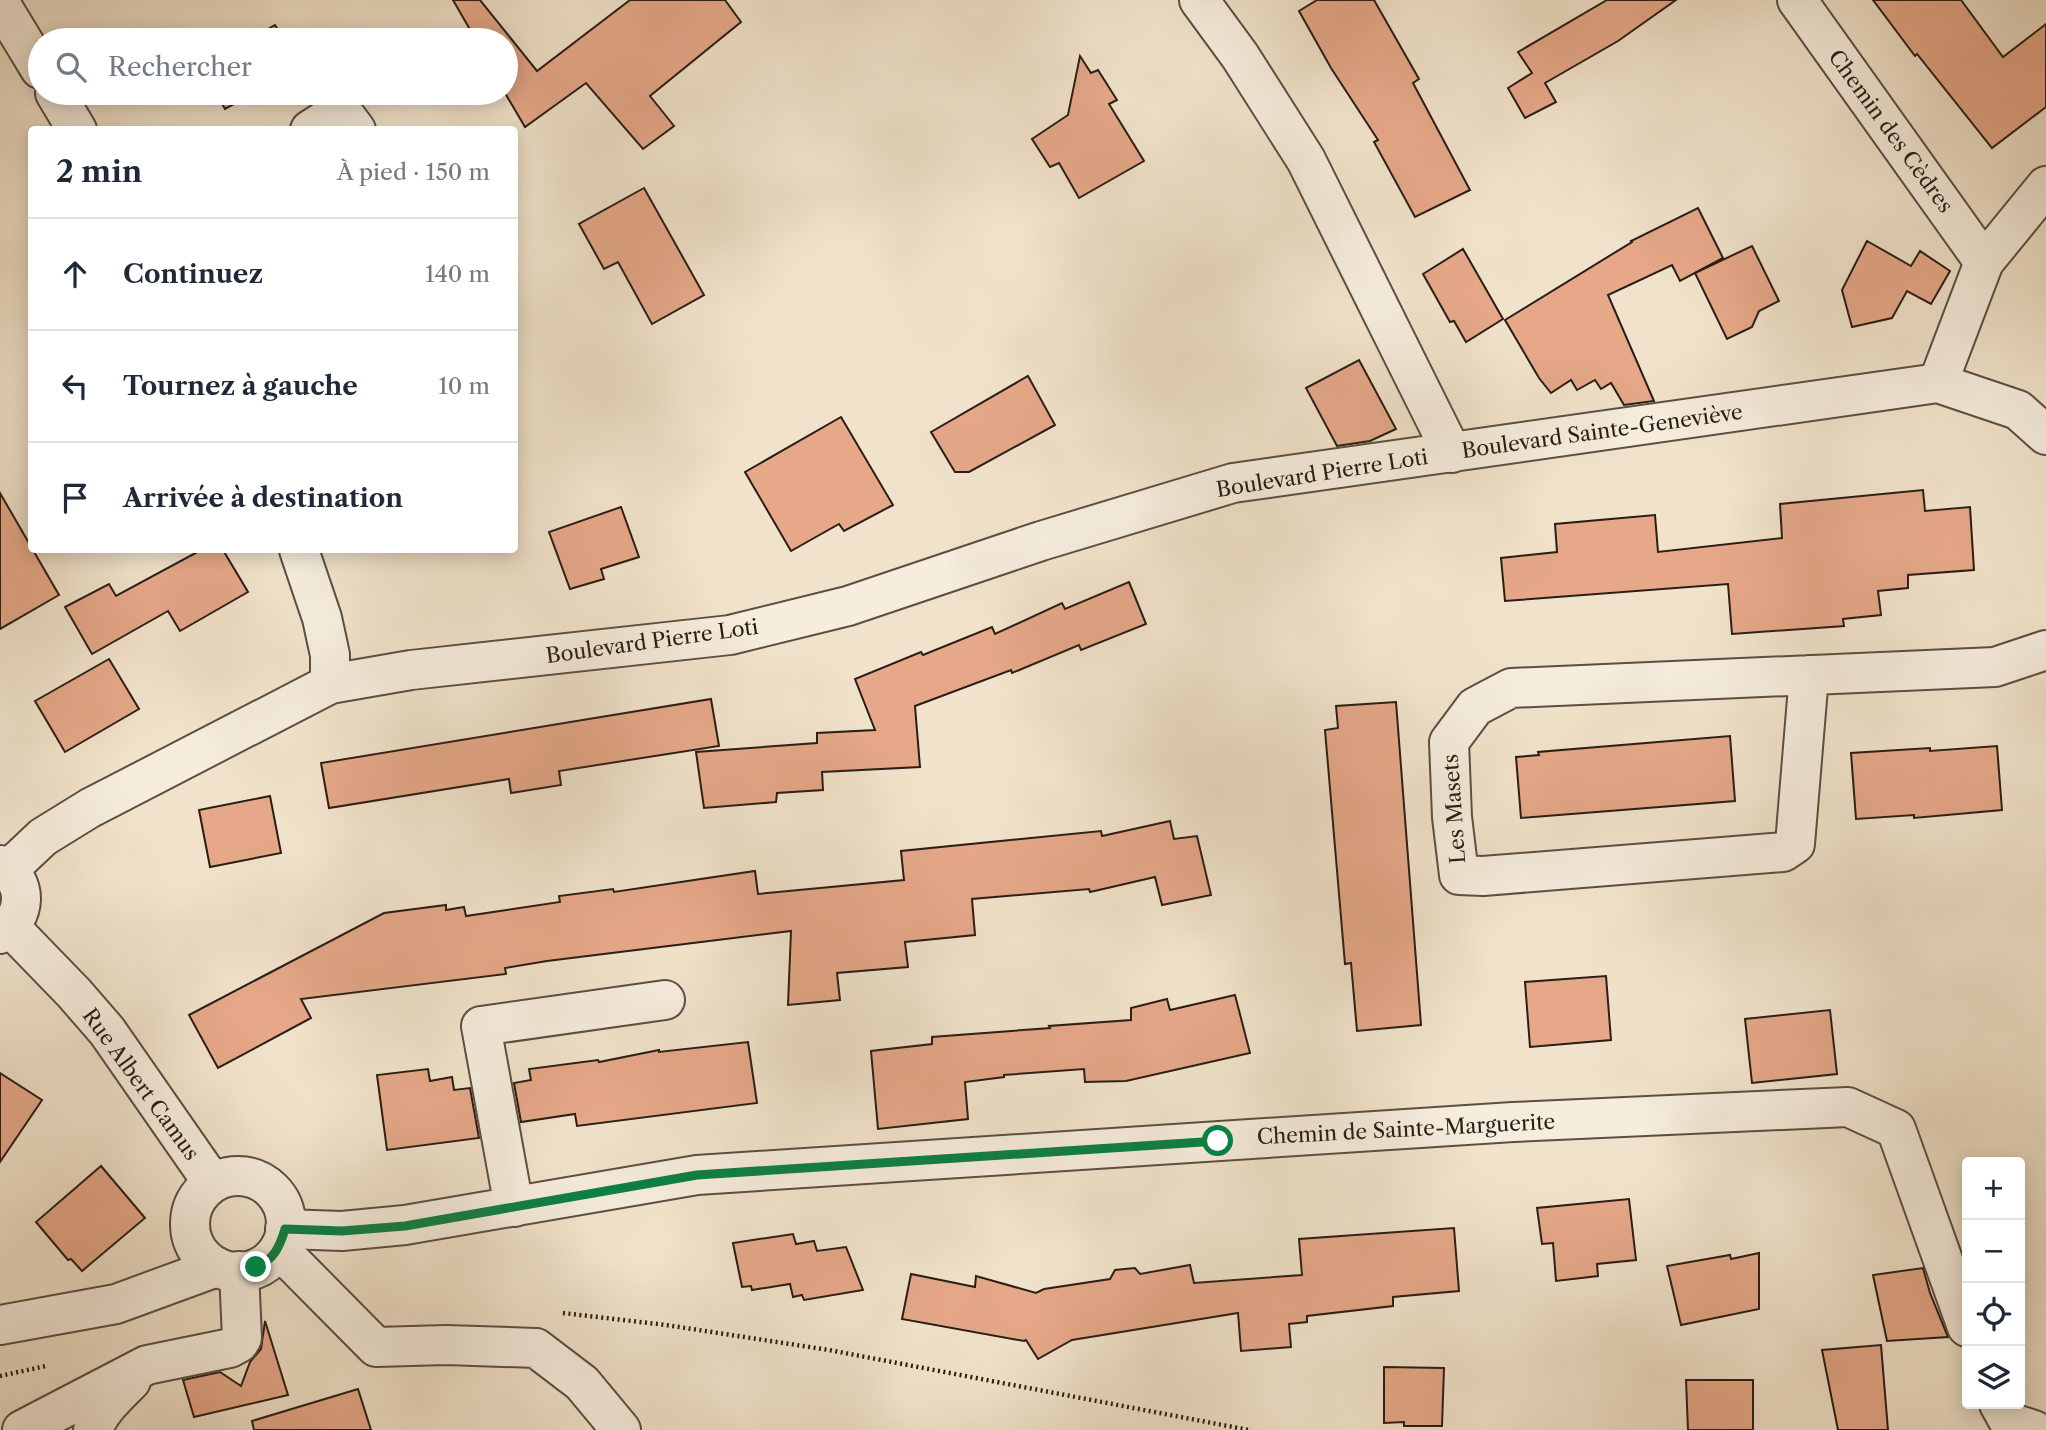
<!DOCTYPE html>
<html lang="fr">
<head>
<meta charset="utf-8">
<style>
	body { margin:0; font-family:"Libre Caslon Text",serif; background:#f2f2f3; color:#1f2937 }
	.controls { position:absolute; right:21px; bottom:21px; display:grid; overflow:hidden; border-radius:7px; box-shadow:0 4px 18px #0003 }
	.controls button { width:63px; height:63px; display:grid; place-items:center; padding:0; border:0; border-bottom:2px solid #e0e1e3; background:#fff; color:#1f2937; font:35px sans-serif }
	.stop { position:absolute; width:21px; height:21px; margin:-16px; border:5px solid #0b8043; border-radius:50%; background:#fff }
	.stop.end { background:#0b8043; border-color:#fff; box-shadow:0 2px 7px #0008 }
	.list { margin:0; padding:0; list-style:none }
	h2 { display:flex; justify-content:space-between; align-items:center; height:91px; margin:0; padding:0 28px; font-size:30px }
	h2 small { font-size:23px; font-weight:400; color:#747a83 }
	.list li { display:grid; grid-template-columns:46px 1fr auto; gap:21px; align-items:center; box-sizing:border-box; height:112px; padding:0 28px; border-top:2px solid #e0e1e3 }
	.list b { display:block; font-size:26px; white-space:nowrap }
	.list em { font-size:23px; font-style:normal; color:#747a83 }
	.icon { flex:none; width:38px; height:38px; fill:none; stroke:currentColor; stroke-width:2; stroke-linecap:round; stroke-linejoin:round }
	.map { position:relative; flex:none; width:2046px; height:1430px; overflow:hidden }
	.search { position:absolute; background:#fff; box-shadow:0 4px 18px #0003; left:28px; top:28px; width:490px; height:77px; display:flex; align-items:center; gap:18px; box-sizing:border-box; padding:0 24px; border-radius:38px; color:#747a83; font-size:26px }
	.panel { position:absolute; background:#fff; box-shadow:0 4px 18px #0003; left:28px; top:126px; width:490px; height:427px; border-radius:7px }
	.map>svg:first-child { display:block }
	.building { fill:#e6a889; stroke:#291d16; stroke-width:2 }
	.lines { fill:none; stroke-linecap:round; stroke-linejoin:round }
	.minor-casing { stroke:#5b4e43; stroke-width:42 }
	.path { stroke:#291d16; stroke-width:4.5; stroke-dasharray:2 3.5; stroke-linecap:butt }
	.minor { stroke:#f6eddd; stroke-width:38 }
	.route { stroke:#0b8043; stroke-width:9 }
	.labels { text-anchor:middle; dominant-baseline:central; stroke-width:5; stroke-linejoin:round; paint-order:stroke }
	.street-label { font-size:21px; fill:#291d16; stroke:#f6eddd }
</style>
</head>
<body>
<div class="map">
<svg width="2046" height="1430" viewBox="0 0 2046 1430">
	<rect width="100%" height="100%" fill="#f1e3cb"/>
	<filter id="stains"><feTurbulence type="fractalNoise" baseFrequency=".00286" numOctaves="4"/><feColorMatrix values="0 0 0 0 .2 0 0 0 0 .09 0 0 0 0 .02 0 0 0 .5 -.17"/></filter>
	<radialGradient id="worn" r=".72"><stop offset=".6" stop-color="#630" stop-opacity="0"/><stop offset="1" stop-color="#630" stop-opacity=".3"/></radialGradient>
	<g class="building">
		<polygon points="453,0 480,0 537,71 630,0 725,0 741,22 650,96 674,126 643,149 586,83 525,127 505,93 506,40 476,40"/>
		<polygon points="1317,0 1374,0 1419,79 1413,83 1470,190 1415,217 1374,142 1378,140 1331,68 1299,11"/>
		<polygon points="1607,0 1676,0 1618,41 1545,83 1556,102 1525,118 1508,88 1532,73 1518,52"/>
		<polygon points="1873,0 1961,0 2003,57 2046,24 2046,107 1992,148 1917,54 1915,56"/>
		<polygon points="275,25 284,40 248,40"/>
		<polygon points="1080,56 1091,73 1098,70 1117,100 1109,104 1144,161 1079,198 1059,163 1050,167 1032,139 1068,115"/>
		<polygon points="216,93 254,93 225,109"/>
		<polygon points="644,188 704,295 652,324 618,262 604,269 579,224"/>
		<polygon points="1698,208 1723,258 1680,281 1672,265 1608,295 1654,401 1624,405 1611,383 1601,389 1595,380 1577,390 1571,380 1551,393 1539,378 1505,320 1632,242 1631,241"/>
		<polygon points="1867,241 1911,266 1920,251 1950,271 1931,304 1907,291 1892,318 1852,327 1842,290"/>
		<polygon points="1752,246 1779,301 1759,311 1752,327 1727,339 1695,273"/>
		<polygon points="1463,249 1503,319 1466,342 1454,321 1450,322 1423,274"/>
		<polygon points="1359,360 1396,429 1370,441 1337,446 1306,388"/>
		<polygon points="1028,376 1055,425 969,472 955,472 931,432"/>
		<polygon points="841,417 893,505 844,531 839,524 791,551 745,472"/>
		<polygon points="1923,490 1925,511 1970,507 1974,570 1908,575 1908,588 1878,591 1881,615 1843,619 1844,626 1732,634 1728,584 1505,601 1501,558 1557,552 1555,524 1655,515 1658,552 1782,538 1780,504"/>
		<polygon points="0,493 59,595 0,629"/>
		<polygon points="621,507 639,557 601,569 604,579 570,589 549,532"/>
		<polygon points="201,550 223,550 248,592 180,631 168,611 92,654 65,607 109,584 116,596"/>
		<polygon points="1129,582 1146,624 1081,650 1079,645 1012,673 1011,670 915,706 920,767 822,772 823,790 777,793 776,802 704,808 696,752 817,743 817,733 875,730 855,679 921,652 923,655 992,627 995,634 1062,603 1065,609"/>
		<polygon points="109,659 139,709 65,752 35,701"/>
		<polygon points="711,699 719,746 559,771 561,785 511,793 509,779 329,808 321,763"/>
		<polygon points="1396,702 1421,1025 1357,1031 1351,963 1345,964 1325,730 1338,728 1336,706"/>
		<polygon points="1730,736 1735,801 1521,818 1516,757 1539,755 1538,752"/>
		<polygon points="1997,746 2002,810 1914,818 1914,815 1856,819 1851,753 1930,748 1930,751"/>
		<polygon points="270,796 281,853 210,867 199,810"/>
		<polygon points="1170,821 1174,839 1197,836 1211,895 1162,905 1155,877 1090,892 1089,889 972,899 975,935 905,942 908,967 837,973 840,1000 788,1005 791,931 547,961 505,968 506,974 301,999 311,1018 218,1068 189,1015 384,913 446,905 446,910 464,907 466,916 560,902 559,896 613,889 614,892 755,871 758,894 904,880 901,851 1101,831 1102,836"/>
		<polygon points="1606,976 1611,1040 1530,1047 1525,982"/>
		<polygon points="1235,995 1250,1053 1126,1081 1085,1082 1084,1069 1004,1075 1004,1077 965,1082 968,1119 878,1129 871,1051 932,1044 932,1037 1050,1028 1049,1026 1131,1020 1131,1008 1167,999 1170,1010"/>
		<polygon points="1830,1010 1837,1074 1752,1083 1745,1019"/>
		<polygon points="748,1042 757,1103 577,1126 575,1114 521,1122 514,1083 531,1080 529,1069 598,1060 599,1062 659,1050 659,1052"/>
		<polygon points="428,1069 430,1081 452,1077 454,1090 470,1088 479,1138 387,1150 377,1075"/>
		<polygon points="0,1073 42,1100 0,1162"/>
		<polygon points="101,1166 145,1218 82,1271 71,1259 68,1260 36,1222"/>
		<polygon points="1629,1199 1636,1260 1597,1264 1598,1276 1556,1281 1553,1243 1542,1244 1537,1208"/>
		<polygon points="1454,1228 1459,1291 1393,1297 1393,1306 1307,1316 1307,1322 1289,1324 1291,1347 1241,1351 1238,1313 1072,1340 1038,1359 1026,1340 1024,1341 902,1319 911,1274 975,1287 976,1276 1036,1293 1044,1289 1110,1279 1115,1270 1135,1268 1140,1274 1190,1265 1194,1283 1302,1275 1299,1239"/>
		<polygon points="793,1234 796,1244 814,1241 817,1251 846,1247 863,1290 804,1300 802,1295 793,1297 790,1284 752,1290 751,1286 742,1287 733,1243"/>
		<polygon points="1759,1253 1759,1309 1681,1325 1667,1266 1730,1255 1731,1259"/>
		<polygon points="1923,1268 1930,1293 1948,1337 1887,1341 1873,1275"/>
		<polygon points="265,1321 288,1395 194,1417 183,1380 220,1372 241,1386 250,1362 261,1349"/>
		<polygon points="1881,1345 1888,1430 1838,1430 1822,1350"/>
		<polygon points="1384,1367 1444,1368 1442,1426 1404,1426 1404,1422 1384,1423"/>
		<polygon points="1686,1380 1753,1380 1753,1430 1688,1430"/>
		<polygon points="358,1389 371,1430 254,1430 252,1421"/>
	</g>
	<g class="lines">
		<defs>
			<g id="minor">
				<polyline points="1199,0 1240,56 1306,160 1452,453"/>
				<polyline points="1797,0 1984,262"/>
				<polyline points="0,3 40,69"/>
				<polyline points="55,93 77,130"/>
				<polyline points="310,130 341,110 356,130"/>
				<polyline points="1938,383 1984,262 2046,186"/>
				<polyline points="299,550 322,618 330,655 330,684"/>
				<polyline points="1809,675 1795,844 1783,852 1483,876 1459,875 1452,817 1449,742 1475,707 1511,688 1995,667 2046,650"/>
				<path d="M 0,865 C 29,881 27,917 0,934"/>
				<polyline points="8,870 43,837 90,808 330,684 411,670 730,635 848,606 1041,541 1233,483 1938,383 2018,410 2046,435"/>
				<polyline points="10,927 74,993 107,1031 212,1182"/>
				<circle cx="238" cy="1224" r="48"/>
				<polyline points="514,1207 481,1026 665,1000"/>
				<polyline points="285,1229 342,1231 405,1225 697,1175 1513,1122 1848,1107 1896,1129 1967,1327"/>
				<polyline points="279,1249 376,1347 446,1345 536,1348 582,1383 621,1430"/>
				<polyline points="0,1325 116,1304 217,1267"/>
				<polyline points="1999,1404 2009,1422 2034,1430"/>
				<polyline points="22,1430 147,1365 230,1348 239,1343 242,1338 239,1271"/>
				<path d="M 93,1430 C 99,1411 117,1395 131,1381"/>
			</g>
		</defs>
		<use href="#minor" class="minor-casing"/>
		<g class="path">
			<polyline points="563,1313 666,1325 829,1350 1249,1430"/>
			<polyline points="0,1376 46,1366"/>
		</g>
		<use href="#minor" class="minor"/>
	</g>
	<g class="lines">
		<path class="route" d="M 256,1267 C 274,1260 280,1246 285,1229 L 342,1231 L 405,1226 L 697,1175 L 1218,1141"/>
	</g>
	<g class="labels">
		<g class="street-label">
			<text transform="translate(1891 131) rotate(54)">Chemin des Cèdres</text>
			<text transform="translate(1602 431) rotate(-8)">Boulevard Sainte-Geneviève</text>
			<text transform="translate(1322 473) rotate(-9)">Boulevard Pierre Loti</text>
			<text transform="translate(652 641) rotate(-8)">Boulevard Pierre Loti</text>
			<text transform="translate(1454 809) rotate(-94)">Les Masets</text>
			<text transform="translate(141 1084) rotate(54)">Rue Albert Camus</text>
			<text transform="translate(1406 1129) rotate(-3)">Chemin de Sainte-Marguerite</text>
		</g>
	</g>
	<rect width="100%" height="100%" filter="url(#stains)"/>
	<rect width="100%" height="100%" fill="url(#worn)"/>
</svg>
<div class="controls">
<button>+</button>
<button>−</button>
<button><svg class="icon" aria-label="locate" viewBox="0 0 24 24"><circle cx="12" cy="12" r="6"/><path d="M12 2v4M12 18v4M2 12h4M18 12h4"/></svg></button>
<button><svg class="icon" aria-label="layers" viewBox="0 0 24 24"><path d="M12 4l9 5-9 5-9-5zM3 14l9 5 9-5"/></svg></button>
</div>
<div class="stop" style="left:1218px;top:1141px"></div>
<div class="stop end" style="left:256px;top:1267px"></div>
<div class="search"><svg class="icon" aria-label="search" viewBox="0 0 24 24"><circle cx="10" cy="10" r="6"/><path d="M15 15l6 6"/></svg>Rechercher</div>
<section class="panel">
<h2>2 min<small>À pied · 150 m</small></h2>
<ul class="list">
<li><svg class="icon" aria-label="ahead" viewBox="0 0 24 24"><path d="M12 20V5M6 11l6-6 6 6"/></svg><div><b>Continuez</b></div><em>140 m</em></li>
<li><svg class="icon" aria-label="left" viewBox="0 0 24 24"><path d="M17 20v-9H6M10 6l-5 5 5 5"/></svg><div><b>Tournez à gauche</b></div><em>10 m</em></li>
<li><svg class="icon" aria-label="arrive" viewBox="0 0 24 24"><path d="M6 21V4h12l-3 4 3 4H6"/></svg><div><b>Arrivée à destination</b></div></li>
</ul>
</section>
</div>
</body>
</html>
